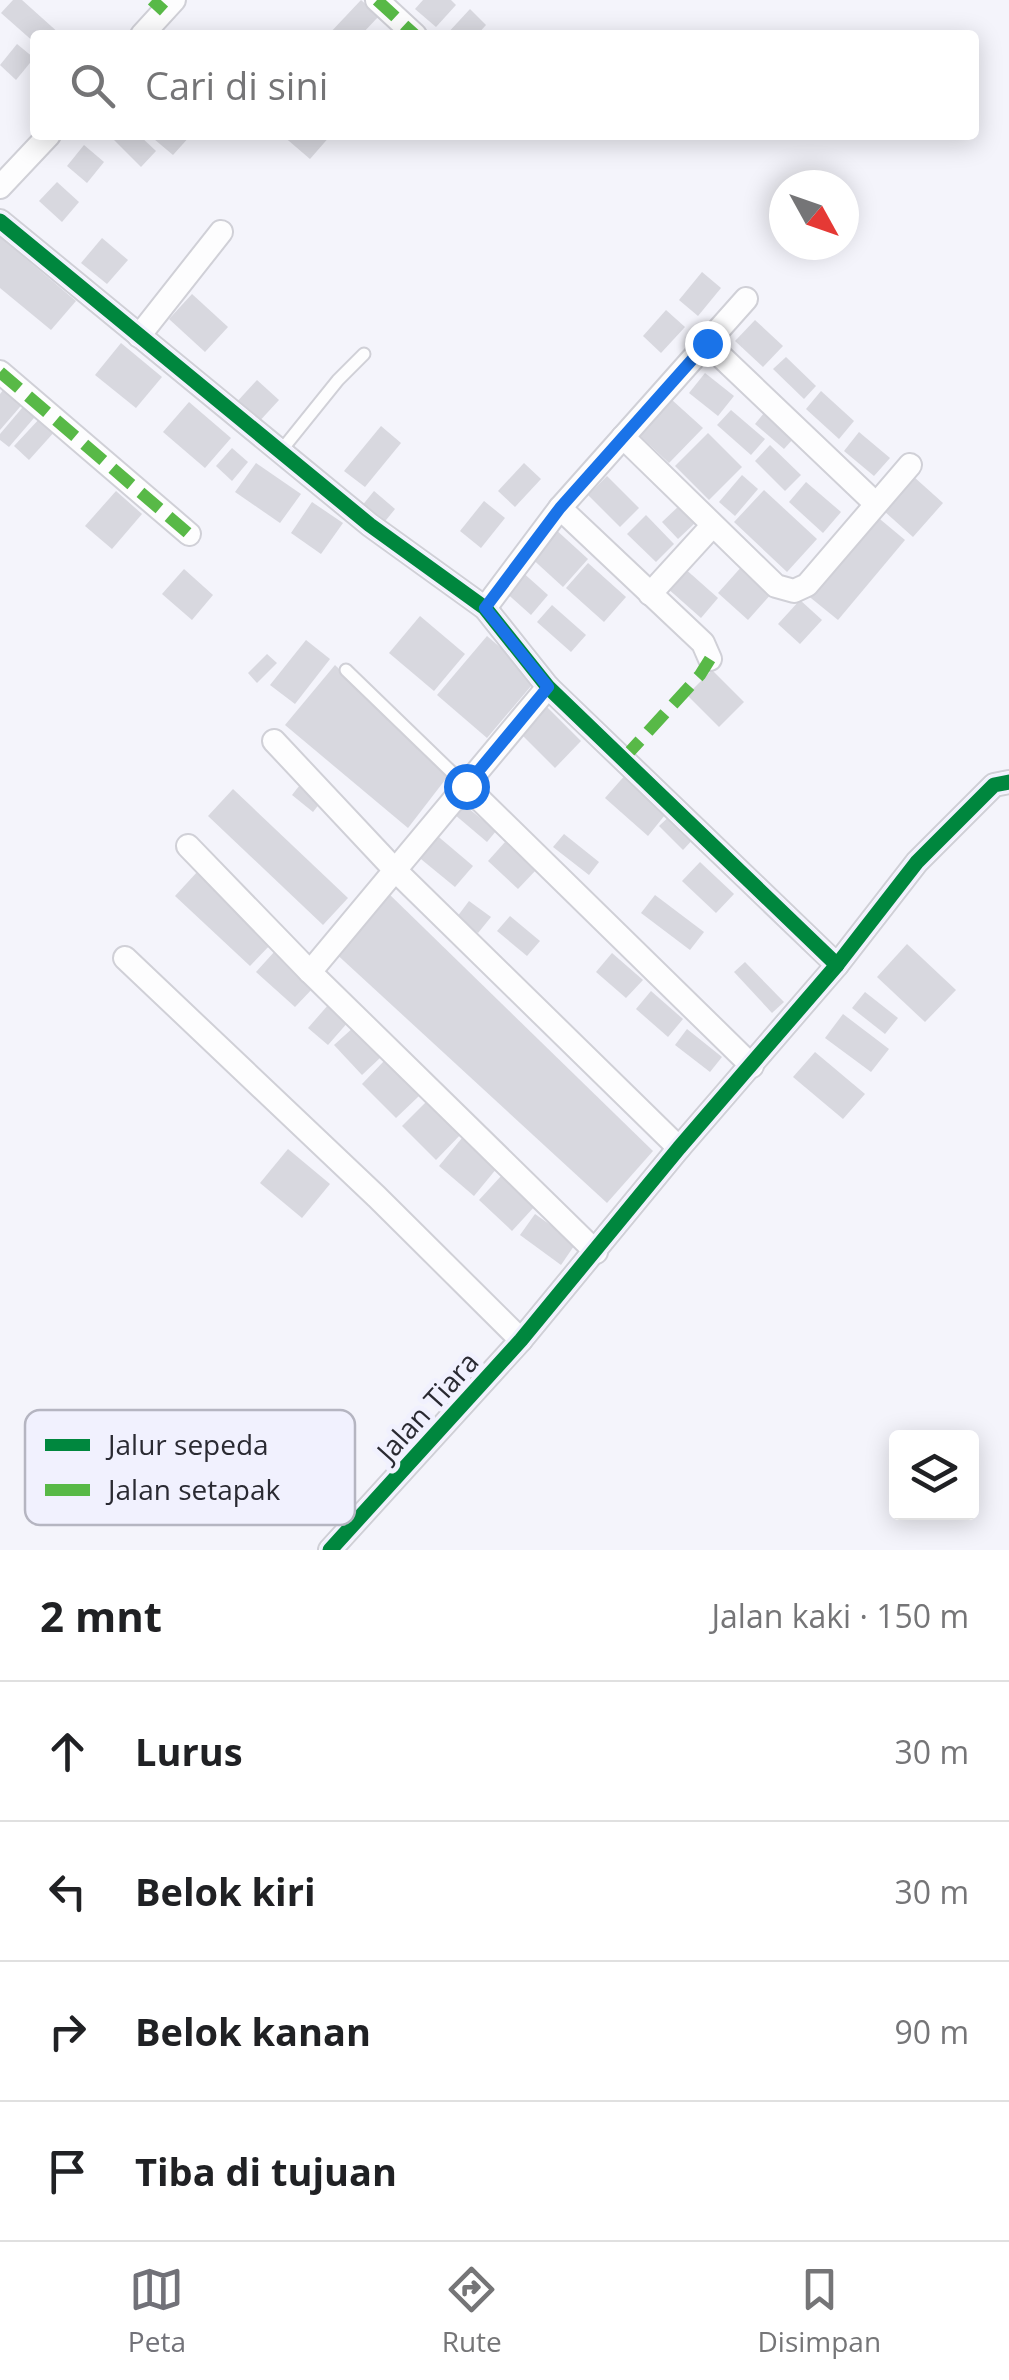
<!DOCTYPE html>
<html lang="id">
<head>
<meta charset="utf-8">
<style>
	body { margin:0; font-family:"Open Sans",sans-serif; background:#f6f6f6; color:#202124 }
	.controls { position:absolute; right:30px; bottom:30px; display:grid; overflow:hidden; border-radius:10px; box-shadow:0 5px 25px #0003 }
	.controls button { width:90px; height:90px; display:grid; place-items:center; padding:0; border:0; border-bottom:2px solid #e0e0e0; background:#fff; color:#202124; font:50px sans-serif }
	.compass { position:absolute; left:769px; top:170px; width:90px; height:90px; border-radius:50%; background:#fff; box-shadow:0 5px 25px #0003; rotate:130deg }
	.stop { position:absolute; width:30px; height:30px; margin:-22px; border:8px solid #1a73e8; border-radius:50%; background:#fff }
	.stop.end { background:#1a73e8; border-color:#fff; box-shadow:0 2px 10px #0008 }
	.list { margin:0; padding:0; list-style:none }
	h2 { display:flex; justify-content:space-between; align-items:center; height:130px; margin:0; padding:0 40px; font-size:42px }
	h2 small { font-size:32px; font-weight:400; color:#757577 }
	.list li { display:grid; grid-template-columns:65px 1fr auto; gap:30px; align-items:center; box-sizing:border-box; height:140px; padding:0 40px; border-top:2px solid #e0e0e0 }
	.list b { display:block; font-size:38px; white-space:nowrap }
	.list em { font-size:32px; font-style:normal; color:#757577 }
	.icon { flex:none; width:55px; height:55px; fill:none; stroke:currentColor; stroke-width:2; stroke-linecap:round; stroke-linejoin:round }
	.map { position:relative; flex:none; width:1009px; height:1550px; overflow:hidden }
	.search { position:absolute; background:#fff; box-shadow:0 5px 25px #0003; left:30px; right:30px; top:30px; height:110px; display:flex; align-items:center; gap:25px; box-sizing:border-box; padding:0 35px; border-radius:10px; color:#757577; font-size:38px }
	.sheet { height:690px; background:#fff }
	nav { display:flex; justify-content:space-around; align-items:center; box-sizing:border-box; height:140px; border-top:2px solid #e0e0e0; background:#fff; font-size:28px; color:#757577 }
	nav a { display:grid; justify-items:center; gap:5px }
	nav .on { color:#717178 }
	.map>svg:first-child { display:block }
	.building { fill:#d8d8df }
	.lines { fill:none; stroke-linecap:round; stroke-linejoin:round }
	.lane-casing { stroke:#d0d0d7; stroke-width:15 }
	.street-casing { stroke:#d0d0d7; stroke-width:26 }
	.lane { stroke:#fdfdfe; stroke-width:11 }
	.street { stroke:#fdfdfe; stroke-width:22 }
	.quiet { stroke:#58b947; stroke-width:12; stroke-dasharray:25 12; stroke-linecap:butt }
	.cycleway-casing { stroke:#f1f1fe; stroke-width:21 }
	.cycleway { stroke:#00873e; stroke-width:15 }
	.route { stroke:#1a73e8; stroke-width:12 }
	.labels { text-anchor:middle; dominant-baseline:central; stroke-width:10; stroke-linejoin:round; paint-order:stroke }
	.street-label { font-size:28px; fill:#2a2a32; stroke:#f1f1fe }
	.key { fill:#f1f1fe; stroke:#b5b5c1; stroke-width:2.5 }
	.key-label { font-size:28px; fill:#2a2a32 }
</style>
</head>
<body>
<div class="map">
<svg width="1009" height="1550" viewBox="0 0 1009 1550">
	<rect width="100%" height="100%" fill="#f4f4fb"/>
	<g class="building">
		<polygon points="13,0 22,0 61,35 35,35 35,43 1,13"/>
		<polygon points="361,0 379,16 361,35 328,35"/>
		<polygon points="423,0 451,0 456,5 436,27 415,9"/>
		<polygon points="470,9 486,25 477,35 446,35"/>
		<polygon points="17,44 34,58 16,80 0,65"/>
		<polygon points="109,135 139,135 156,151 141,167"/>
		<polygon points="157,135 191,135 173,155 154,139"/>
		<polygon points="282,135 331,135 310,159"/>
		<polygon points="84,145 104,162 87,183 67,166"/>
		<polygon points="57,182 79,202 62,222 39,201"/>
		<polygon points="0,237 76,301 51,330 0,288"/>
		<polygon points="102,238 128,260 107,284 81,263"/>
		<polygon points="702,272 721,288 698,316 679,300"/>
		<polygon points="192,294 228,327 205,352 169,319"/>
		<polygon points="666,310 685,327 661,353 643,336"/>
		<polygon points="755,320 783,346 763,367 735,341"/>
		<polygon points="121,343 162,377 136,408 95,375"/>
		<polygon points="786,357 816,386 804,399 773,369"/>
		<polygon points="705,373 734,396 718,416 689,393"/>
		<polygon points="257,380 279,400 256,425 234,405"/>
		<polygon points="8,384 26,400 0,430 0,394"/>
		<polygon points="821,391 854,421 839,439 806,409"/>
		<polygon points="672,400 703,428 669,463 639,435"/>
		<polygon points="28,401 40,411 9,447 0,440 0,434"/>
		<polygon points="189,402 231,438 205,468 163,432"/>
		<polygon points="731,410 765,439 751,455 717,425"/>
		<polygon points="764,413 793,439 784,449 755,424"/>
		<polygon points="41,417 56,430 29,460 14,446"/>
		<polygon points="381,426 401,443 365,487 344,471"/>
		<polygon points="859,432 890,458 874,476 844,451"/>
		<polygon points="708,433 742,467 709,500 675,466"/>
		<polygon points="770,445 801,475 785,491 755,461"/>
		<polygon points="232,448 248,462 232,481 216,466"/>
		<polygon points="256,463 301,494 280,523 235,492"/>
		<polygon points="524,463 541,479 515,507 498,491"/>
		<polygon points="742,475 758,489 735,516 719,502"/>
		<polygon points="607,476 639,508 620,527 588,495"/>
		<polygon points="914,477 943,503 913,537 884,511"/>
		<polygon points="806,482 841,512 823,533 789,502"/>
		<polygon points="764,490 817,539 787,572 734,522"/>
		<polygon points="116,491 142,514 112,549 85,526"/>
		<polygon points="374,491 395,509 382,525 361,507"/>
		<polygon points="484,501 505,518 481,548 460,531"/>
		<polygon points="312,502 343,523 321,554 291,533"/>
		<polygon points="680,505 696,522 678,539 662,522"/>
		<polygon points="646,515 674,544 656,562 627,534"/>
		<polygon points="875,515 905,540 838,620 806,594"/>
		<polygon points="554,528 588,559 563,587 528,555"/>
		<polygon points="588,563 626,597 604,622 566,588"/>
		<polygon points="743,565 773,592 748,620 718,593"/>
		<polygon points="683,567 718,598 701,618 666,587"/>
		<polygon points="184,569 213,595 192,620 162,594"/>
		<polygon points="520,570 548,595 531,615 503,590"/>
		<polygon points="800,600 822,620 800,644 778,624"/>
		<polygon points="552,605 586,635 571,652 537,622"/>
		<polygon points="420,616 465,654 434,691 389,653"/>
		<polygon points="487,636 537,679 487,738 437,695"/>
		<polygon points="306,640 330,659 295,704 270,685"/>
		<polygon points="267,654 277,663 257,683 248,673"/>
		<polygon points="335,665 448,776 408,828 285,725"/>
		<polygon points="712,670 744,702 719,727 687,695"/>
		<polygon points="543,703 581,741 555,768 517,730"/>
		<polygon points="627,773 669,810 648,836 605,798"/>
		<polygon points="303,781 324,798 313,812 292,795"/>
		<polygon points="233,789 348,898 323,925 208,816"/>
		<polygon points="462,803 496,831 487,842 454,814"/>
		<polygon points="673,813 696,836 683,850 659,826"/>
		<polygon points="434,833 473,866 455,887 416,855"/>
		<polygon points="564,834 599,862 589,875 553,847"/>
		<polygon points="505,842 536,870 518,889 488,861"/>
		<polygon points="700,862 734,894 716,913 682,881"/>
		<polygon points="198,871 273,942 250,966 175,896"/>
		<polygon points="387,892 653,1151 607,1203 332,950"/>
		<polygon points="655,895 704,932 690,950 641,913"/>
		<polygon points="469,901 491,917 478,933 457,917"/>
		<polygon points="510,916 540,941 527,956 497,931"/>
		<polygon points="907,944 956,990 925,1022 877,977"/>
		<polygon points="275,951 314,987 295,1007 256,972"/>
		<polygon points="612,953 643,980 626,998 596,972"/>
		<polygon points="745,962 784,1002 772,1013 734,972"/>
		<polygon points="651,991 683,1019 668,1037 636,1009"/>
		<polygon points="865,992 898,1018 885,1034 852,1008"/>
		<polygon points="329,1004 349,1021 328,1045 308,1028"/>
		<polygon points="843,1014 889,1049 871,1072 825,1038"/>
		<polygon points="354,1027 381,1057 362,1075 334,1045"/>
		<polygon points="687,1029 722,1057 710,1072 675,1045"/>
		<polygon points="815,1052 865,1094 843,1119 793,1077"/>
		<polygon points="385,1060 419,1096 396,1118 362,1084"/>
		<polygon points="430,1098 464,1131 436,1160 402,1126"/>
		<polygon points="462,1138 497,1168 474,1196 439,1166"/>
		<polygon points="288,1149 330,1184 302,1218 260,1183"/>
		<polygon points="502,1175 535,1206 512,1231 479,1200"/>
		<polygon points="535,1214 576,1243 561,1265 520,1235"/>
	</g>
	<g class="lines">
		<defs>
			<g id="lane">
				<polyline points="280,452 338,380 364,354"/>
				<polyline points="346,670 466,786"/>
			</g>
			<g id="street">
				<polyline points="377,0 415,35"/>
				<polyline points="142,35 174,0"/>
				<polyline points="0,187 49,135"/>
				<polyline points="0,221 370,525 485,608 548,687 837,965"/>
				<polyline points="139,336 221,232"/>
				<polyline points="707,343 876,504"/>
				<polyline points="0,372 189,534"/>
				<polyline points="623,437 776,586 794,591 807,585 910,465"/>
				<polyline points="560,508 703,643 710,659"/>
				<polyline points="650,594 712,526"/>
				<polyline points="485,608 560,508 746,299"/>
				<polyline points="274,741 396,871 679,1148"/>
				<polyline points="466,786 752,1066"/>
				<polyline points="188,846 310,972 596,1252"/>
				<polyline points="125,958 377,1197 521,1340"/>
				<polyline points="310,972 548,687"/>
				<polyline points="330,1550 521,1340 679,1148 837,965 917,862 994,785 1009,782"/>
			</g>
		</defs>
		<use href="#lane" class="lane-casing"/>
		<use href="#street" class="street-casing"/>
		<use href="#lane" class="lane"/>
		<use href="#street" class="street"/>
		<g class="quiet">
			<polyline points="152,0 164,11"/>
			<polyline points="377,0 415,35"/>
			<polyline points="0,372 189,534"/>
			<polyline points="623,759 700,675 710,659"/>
		</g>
		<defs>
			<g id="cycleway">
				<polyline points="0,221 370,525 485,608 548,687 837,965"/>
				<polyline points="330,1550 521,1340 679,1148 837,965 917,862 994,785 1009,782"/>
			</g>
		</defs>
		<use href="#cycleway" class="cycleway-casing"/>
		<use href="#cycleway" class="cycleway"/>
	</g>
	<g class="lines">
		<polyline class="route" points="466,786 548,687 485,608 560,508 707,343"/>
	</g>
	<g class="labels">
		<g class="street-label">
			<text transform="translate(427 1406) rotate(-48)">Jalan Tiara</text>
		</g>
	</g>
	<rect x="25" y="1410" width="330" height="115" rx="15" class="key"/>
	<rect x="45" y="1439" width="45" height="12" fill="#00873e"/>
	<rect x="45" y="1484" width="45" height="12" fill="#58b947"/>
	<g class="key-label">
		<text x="108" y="1455">Jalur sepeda</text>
		<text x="108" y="1500">Jalan setapak</text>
	</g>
</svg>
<div class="controls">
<button><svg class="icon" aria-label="layers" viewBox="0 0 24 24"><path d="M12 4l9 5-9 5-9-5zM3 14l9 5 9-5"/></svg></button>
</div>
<svg class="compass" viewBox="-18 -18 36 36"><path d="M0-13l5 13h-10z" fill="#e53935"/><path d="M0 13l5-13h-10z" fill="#757577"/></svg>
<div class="stop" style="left:466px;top:786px"></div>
<div class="stop end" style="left:707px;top:343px"></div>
<div class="search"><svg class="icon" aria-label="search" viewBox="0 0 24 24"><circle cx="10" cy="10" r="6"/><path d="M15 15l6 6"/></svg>Cari di sini</div>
</div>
<section class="sheet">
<h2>2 mnt<small>Jalan kaki · 150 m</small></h2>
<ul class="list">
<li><svg class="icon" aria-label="ahead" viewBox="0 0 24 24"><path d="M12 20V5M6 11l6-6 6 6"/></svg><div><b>Lurus</b></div><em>30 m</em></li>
<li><svg class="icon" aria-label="left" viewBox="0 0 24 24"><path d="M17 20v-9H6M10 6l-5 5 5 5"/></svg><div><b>Belok kiri</b></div><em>30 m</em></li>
<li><svg class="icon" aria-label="right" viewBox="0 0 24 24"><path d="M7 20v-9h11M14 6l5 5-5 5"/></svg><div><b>Belok kanan</b></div><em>90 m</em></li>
<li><svg class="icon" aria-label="arrive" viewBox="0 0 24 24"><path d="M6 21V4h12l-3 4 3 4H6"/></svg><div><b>Tiba di tujuan</b></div></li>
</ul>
</section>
<nav>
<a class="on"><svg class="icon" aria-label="map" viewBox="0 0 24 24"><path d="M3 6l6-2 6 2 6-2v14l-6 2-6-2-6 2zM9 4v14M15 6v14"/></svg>Peta</a>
<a><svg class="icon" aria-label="directions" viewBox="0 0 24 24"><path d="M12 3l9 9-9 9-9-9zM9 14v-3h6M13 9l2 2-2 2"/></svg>Rute</a>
<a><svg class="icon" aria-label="saved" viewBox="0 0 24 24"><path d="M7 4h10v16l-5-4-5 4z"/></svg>Disimpan</a>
</nav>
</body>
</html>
